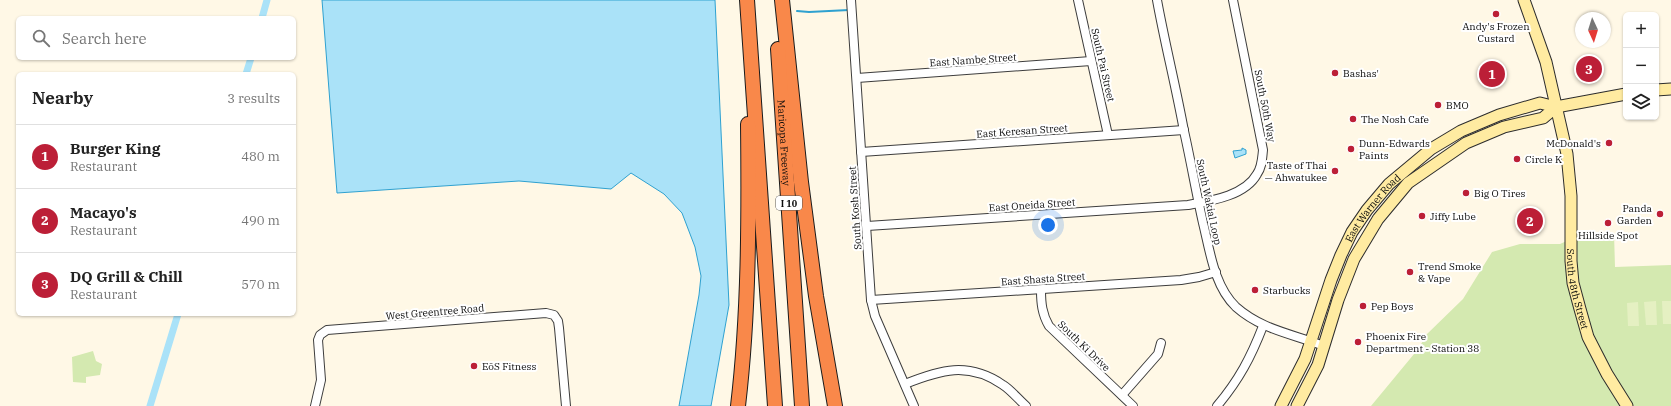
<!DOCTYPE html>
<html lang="en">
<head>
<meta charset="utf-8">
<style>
	body { margin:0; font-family:"IBM Plex Serif",serif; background:#f2f2f2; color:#222 }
	.controls { position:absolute; right:12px; top:12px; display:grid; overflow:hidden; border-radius:6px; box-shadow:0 1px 3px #0004 }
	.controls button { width:36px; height:36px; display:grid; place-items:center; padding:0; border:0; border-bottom:1px solid #e0e0e0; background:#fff; color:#222; font:20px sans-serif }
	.compass { position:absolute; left:1575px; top:12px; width:36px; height:36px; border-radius:50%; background:#fff; box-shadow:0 1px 3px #0004; rotate:176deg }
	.you { position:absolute; left:1048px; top:225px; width:14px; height:14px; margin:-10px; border:3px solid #fff; border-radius:50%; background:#1a73e8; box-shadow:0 0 0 6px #1a73e833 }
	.badge { display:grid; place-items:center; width:26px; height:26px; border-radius:50%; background:#bc1f37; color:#fff; font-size:13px; font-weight:700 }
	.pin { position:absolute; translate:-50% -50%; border:2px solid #fff; box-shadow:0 1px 4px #0006 }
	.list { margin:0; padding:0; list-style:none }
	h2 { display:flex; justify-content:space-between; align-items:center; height:52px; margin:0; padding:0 16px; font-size:17px }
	h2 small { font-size:13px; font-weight:400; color:#767676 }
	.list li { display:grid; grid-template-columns:26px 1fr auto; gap:12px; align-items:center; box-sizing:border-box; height:64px; padding:0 16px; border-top:1px solid #e0e0e0 }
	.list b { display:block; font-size:15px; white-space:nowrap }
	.list p { margin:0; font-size:13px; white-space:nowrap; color:#767676 }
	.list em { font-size:13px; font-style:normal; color:#767676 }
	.icon { flex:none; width:22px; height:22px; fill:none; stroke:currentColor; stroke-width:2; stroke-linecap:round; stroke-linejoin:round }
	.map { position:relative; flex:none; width:1671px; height:406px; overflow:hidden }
	.search { position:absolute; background:#fff; box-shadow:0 1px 3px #0004; left:16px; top:16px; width:280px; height:44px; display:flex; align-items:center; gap:10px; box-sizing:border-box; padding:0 14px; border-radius:6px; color:#767676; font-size:15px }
	.panel { position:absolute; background:#fff; box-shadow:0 1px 3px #0004; left:16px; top:72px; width:280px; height:244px; border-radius:6px }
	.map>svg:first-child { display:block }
	.green { fill:#d4e9b0 }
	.pitch { fill:#e5f0c2 }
	.water { fill:#aae2f8; stroke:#2fa1d0 }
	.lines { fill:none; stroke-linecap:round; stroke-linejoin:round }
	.stream { stroke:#2fa1d0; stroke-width:2 }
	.canal { stroke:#aae2f8; stroke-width:7 }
	.minor-casing { stroke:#3d3d3d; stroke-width:10 }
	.secondary-casing { stroke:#2c2c2c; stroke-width:13 }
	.motorway-casing { stroke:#1b1b1b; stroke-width:16 }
	.minor { stroke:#fff; stroke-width:8 }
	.secondary { stroke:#ffeba1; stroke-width:11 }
	.motorway { stroke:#f9884a; stroke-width:14 }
	.poi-dot { fill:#bc1f37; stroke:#fff; stroke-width:1.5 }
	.labels { text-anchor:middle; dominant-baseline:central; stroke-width:4; stroke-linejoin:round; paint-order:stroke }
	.shield { fill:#fff; stroke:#545454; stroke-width:1 }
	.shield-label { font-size:9px; font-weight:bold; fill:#0a0a0a }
	.poi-label { font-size:10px; fill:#0a0a0a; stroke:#fff; text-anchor:start }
	.street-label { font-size:10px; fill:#0a0a0a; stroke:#fff }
</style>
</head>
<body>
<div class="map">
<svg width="1671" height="406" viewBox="0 0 1671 406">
	<rect width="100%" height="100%" fill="#fff8e6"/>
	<g class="green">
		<polygon points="1614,233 1615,267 1671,265 1671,406 1371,406 1419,348 1426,335 1463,299 1492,252 1520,244 1560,244 1580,235"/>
		<polygon points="93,351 96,361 102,364 100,375 86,377 86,383 73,382 72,357"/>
	</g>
	<g class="pitch">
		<polygon points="1656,301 1657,325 1646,325 1644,302"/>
		<polygon points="1662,301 1671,301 1671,324 1663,324"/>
		<polygon points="1638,302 1639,326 1628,326 1627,303"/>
	</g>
	<g class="water">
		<polygon points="322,0 715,0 729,305 711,406 679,406 699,295 701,276 695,247 682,213 664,194 631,173 611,189 519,181 337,193"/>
		<polygon points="1242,148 1246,150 1246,154 1235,158 1233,151 1242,150"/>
	</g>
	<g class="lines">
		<polyline class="stream" points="797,11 809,12 849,10"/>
		<g class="canal">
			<polyline points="262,18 267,0"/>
			<polyline points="246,74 251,58"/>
			<polyline points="150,406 178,314"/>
		</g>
		<defs>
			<g id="minor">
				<polyline points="851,0 871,300 875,316 914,406"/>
				<polyline points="1078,0 1108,135"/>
				<path d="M 1157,0 C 1165,44 1176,87 1184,131 C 1191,162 1196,192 1203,223 C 1210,251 1214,286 1236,307 C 1262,330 1293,334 1324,346"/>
				<polyline points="857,78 1091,61"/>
				<polyline points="861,152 1184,130"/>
				<path d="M 867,226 L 1188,205 C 1210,201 1245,196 1257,174 C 1262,167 1262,159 1263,150 L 1233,0"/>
				<path d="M 1041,290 C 1041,303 1042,314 1049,326 L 1133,406"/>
				<polyline points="871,300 1181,280 1199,277 1216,272"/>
				<path d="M 905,384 C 940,370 968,361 1003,385 C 1011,390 1018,399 1026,406"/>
				<polyline points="1122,395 1158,354 1161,343"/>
				<polyline points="315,406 321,380 318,340 320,335 327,330 546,313 554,315 558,321 559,328 566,406"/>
				<path d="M 1217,406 C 1239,380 1251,357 1263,326"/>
			</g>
			<g id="secondary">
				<path id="s1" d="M 1524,0 L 1546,62 L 1567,154 L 1571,196 L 1571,261 L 1573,283 L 1580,309 L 1588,337 L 1607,374 L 1627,406"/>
				<polyline points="1656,90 1671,89"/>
				<path id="s2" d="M 1281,406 L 1305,359 L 1331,280 L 1341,255 L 1352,232 L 1367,210 L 1389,184 L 1431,149 L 1461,131 L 1499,115 L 1540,103 L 1556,107 L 1626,94"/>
				<polyline points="1297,406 1318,365 1338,300 1354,259 1378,219 1408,183 1466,143 1504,127 1543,118 1556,107"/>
			</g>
			<g id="motorway">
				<polyline points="747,0 775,406"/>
				<polyline points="782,0 801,182 816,296 835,406"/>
				<path id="s3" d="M 778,49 L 802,406"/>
				<path d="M 738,406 C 749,313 749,218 748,124"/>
			</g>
		</defs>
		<use href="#minor" class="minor-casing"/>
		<use href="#secondary" class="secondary-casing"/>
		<use href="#motorway" class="motorway-casing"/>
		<use href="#minor" class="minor"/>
		<use href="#secondary" class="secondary"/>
		<use href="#motorway" class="motorway"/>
	</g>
	<g class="poi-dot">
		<circle cx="1496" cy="14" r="4"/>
		<circle cx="1335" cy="73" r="4"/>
		<circle cx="1438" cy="105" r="4"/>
		<circle cx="1353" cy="119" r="4"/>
		<circle cx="1609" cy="143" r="4"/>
		<circle cx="1351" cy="149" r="4"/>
		<circle cx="1517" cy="159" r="4"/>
		<circle cx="1335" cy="171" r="4"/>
		<circle cx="1466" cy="193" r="4"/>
		<circle cx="1660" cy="214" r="4"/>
		<circle cx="1422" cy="216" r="4"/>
		<circle cx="1608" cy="223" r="4"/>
		<circle cx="1410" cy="272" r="4"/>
		<circle cx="1255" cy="290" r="4"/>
		<circle cx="1363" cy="306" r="4"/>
		<circle cx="1358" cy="342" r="4"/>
		<circle cx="474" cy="366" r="4"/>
	</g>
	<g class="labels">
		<rect class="shield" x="776" y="196" width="26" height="14" rx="3"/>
		<g class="shield-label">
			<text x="789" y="203">I 10</text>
		</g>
		<g class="poi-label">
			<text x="1496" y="26" text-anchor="middle">Andy's Frozen<tspan x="1496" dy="12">Custard</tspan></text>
			<text x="1343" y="73">Bashas'</text>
			<text x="1446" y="105">BMO</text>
			<text x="1361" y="119">The Nosh Cafe</text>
			<text x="1359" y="143">Dunn-Edwards<tspan x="1359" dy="12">Paints</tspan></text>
			<text x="1601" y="143" text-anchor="end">McDonald's</text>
			<text x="1525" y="159">Circle K</text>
			<text x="1327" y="165" text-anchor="end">Taste of Thai<tspan x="1327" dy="12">— Ahwatukee</tspan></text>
			<text x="1474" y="193">Big O Tires</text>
			<text x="1652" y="208" text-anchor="end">Panda<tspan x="1652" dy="12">Garden</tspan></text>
			<text x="1430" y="216">Jiffy Lube</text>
			<text x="1608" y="235" text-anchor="middle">Hillside Spot</text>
			<text x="1418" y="266">Trend Smoke<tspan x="1418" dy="12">&amp; Vape</tspan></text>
			<text x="1263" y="290">Starbucks</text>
			<text x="1371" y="306">Pep Boys</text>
			<text x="1366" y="336">Phoenix Fire<tspan x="1366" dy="12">Department - Station 38</tspan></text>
			<text x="482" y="366">EōS Fitness</text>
		</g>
		<g class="street-label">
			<text transform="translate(973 60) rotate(-4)">East Nambe Street</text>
			<text transform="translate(1103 65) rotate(77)">South Pai Street</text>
			<text transform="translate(1265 106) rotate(79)">South 50th Way</text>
			<text transform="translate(1022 131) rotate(-4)">East Keresan Street</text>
			<text stroke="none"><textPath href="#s3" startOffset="94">Maricopa Freeway</textPath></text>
			<text transform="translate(1209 202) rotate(78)">South Wakial Loop</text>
			<text transform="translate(1032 205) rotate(-4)">East Oneida Street</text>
			<text transform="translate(855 208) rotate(-94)">South Kosh Street</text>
			<text stroke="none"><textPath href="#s2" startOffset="220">East Warner Road</textPath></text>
			<text transform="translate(1043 279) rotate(-4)">East Shasta Street</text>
			<text stroke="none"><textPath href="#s1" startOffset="296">South 48th Street</textPath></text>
			<text transform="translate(435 312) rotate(-5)">West Greentree Road</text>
			<text transform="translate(1084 346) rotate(44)">South Ki Drive</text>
		</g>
	</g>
</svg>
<div class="controls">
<button>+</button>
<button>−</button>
<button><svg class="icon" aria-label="layers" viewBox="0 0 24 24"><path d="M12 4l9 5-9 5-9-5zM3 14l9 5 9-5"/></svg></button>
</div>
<svg class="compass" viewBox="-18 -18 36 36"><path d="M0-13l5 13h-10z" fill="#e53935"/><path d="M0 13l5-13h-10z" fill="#767676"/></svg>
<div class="you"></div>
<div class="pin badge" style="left:1492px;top:74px">1</div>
<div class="pin badge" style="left:1530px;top:221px">2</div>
<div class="pin badge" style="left:1589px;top:69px">3</div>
<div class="search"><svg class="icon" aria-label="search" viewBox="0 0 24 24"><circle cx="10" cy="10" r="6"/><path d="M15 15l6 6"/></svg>Search here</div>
<section class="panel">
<h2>Nearby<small>3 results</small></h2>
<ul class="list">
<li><span class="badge">1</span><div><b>Burger King</b><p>Restaurant</p></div><em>480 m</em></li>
<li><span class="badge">2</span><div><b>Macayo's</b><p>Restaurant</p></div><em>490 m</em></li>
<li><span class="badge">3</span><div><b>DQ Grill &amp; Chill</b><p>Restaurant</p></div><em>570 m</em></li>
</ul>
</section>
</div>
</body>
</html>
